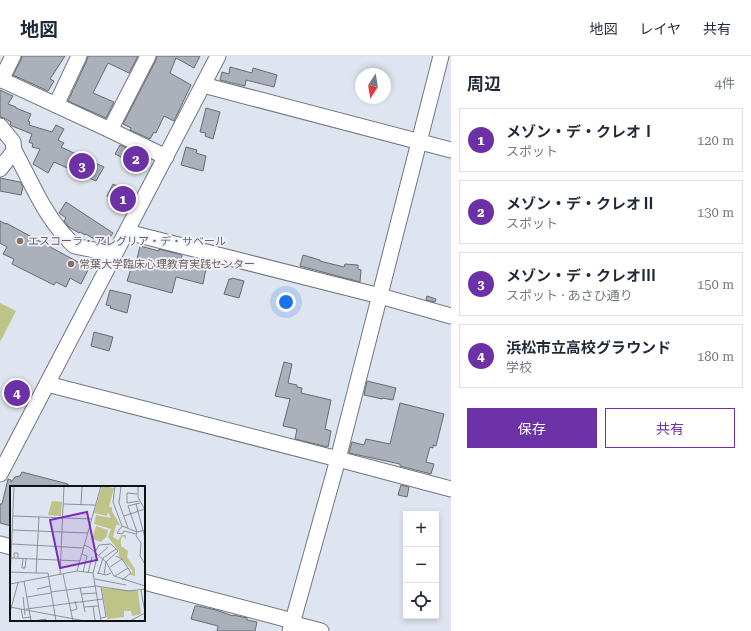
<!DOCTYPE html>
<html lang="ja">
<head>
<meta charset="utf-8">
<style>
	body { margin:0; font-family:"Roboto Serif","Noto Sans JP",serif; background:#f2f2f3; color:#1f2937 }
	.controls { position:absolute; right:12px; bottom:12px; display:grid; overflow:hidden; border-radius:0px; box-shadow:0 2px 6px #0003 }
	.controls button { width:36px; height:36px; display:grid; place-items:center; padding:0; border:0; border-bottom:1px solid #e0e1e3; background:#fff; color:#1f2937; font:20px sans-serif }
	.compass { position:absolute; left:355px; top:12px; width:36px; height:36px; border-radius:50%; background:#fff; box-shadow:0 2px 6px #0003; rotate:192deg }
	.you { position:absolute; left:286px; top:246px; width:14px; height:14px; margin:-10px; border:3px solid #fff; border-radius:50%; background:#1a73e8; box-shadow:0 0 0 6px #1a73e833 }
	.badge { display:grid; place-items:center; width:26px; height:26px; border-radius:50%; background:#6c31a7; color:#fff; font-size:13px; font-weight:700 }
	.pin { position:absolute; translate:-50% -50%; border:2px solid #fff; box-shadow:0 1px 4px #0006 }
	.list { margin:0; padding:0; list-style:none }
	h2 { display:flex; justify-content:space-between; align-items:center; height:52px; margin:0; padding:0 16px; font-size:17px }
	h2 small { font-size:13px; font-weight:400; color:#747a83 }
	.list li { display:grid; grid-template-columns:26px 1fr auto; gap:12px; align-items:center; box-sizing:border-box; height:64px; margin:0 8px 8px; padding:0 8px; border:1px solid #e0e1e3; border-radius:0px }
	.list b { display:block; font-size:15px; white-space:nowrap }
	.list p { margin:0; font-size:13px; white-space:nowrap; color:#747a83 }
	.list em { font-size:13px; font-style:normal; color:#747a83 }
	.actions { display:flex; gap:8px; padding:12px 16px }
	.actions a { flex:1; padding:9px 0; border:1px solid #6c31a7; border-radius:0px; text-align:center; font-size:14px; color:#6c31a7 }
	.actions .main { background:#6c31a7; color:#fff }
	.icon { flex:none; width:22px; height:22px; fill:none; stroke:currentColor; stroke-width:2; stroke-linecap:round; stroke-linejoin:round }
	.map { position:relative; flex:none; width:451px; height:575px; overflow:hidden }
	header { display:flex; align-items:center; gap:24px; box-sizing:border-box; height:56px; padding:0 20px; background:#fff; border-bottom:1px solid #e0e1e3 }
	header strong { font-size:19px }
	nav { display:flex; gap:22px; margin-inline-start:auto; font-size:14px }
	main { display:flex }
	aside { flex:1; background:#fff }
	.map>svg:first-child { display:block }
	.green { fill:#bec388 }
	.building { fill:#abb0bb; stroke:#656a74 }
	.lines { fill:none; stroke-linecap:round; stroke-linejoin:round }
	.minor-casing { stroke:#717780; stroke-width:17 }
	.minor { stroke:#fff; stroke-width:15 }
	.education-dot { fill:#8d6e63; stroke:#ecf2fe; stroke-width:1.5 }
	.labels { text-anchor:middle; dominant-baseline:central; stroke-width:3.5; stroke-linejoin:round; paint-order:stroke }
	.education-label { font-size:11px; fill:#785e54; stroke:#ecf2fe; text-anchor:start }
	.inset-road { fill:none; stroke:#8c9098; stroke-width:1 }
	.view { fill:#7b2cbf; fill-opacity:0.15; stroke:#7b2cbf; stroke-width:2 }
	.inset-edge { fill:none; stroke:#0f1115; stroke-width:2 }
</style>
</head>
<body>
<header>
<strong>地図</strong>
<nav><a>地図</a><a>レイヤ</a><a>共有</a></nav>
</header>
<main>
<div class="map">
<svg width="451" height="575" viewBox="0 0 451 575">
	<rect width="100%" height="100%" fill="#dfe5f0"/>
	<polygon class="green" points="0,247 16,255 0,286"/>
	<g class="building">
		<polygon points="22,0 65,0 50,23 54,25 48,35 13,19 21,4"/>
		<polygon points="88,0 138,0 129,17 108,7 93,37 114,46 106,62 68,45 87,4"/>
		<polygon points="157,0 200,0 194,12 176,2 170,17 191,29 174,65 164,60 156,77 154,76 150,83 130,74 131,72 123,68 156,4"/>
		<polygon points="230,11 252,17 253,12 277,19 274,31 246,24 245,30 220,24 222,16 229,18"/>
		<polygon points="0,34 13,40 8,48 16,51 16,52 31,58 28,65 30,66 29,69 52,76 56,69 64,73 58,84 64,87 61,91 104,111 96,125 54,106 48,117 33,108 40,93 32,91 33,88 29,86 32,78 12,70 10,68 11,66 4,62 0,61"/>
		<polygon points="206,52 220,56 213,83 205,80 206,77 200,76"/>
		<polygon points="120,89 148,102 143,112 115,98"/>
		<polygon points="186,91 197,94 196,97 206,100 203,115 181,109"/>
		<polygon points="0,122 20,126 23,131 21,139 0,135"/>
		<polygon points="113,128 134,138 128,150 107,140"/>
		<polygon points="66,146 113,177 106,187 96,180 94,183 86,178 85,179 80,176 79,177 69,171 64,165 66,162 59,157"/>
		<polygon points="0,165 6,168 6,167 89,212 81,228 70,222 66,231 56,226 54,229 12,208 14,203 3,198 7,191 0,187"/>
		<polygon points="140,190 159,195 159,193 182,199 181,206 206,212 203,228 176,221 172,237 127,225 131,213 133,213 133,211 135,212"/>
		<polygon points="303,199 320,204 320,205 344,211 345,208 358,209 358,213 361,214 360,226 300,210"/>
		<polygon points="232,222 244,225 239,242 224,238 229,223 232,223"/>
		<polygon points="110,234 131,239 127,257 110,252 111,250 106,249"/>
		<polygon points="427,240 436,243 435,246 426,244"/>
		<polygon points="94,276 113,281 109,295 91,290"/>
		<polygon points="284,306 292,308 288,327 297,329 297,331 302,332 301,337 331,344 325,373 331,375 328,391 295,383 297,373 283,370 290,343 275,340"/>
		<polygon points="367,325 396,332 393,344 382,342 382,343 364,339"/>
		<polygon points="400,347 444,358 436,390 433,389 433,392 430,391 426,406 434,408 431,418 400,410 400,408 349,397 352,386 364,389 366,383 390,388"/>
		<polygon points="22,416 68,428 68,431 11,431 11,470 0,467 0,448 2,448 8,423 11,424 11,426 15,421 20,420"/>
		<polygon points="401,429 409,431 407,441 398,439"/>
		<polygon points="195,550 198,550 216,554 233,560 233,559 247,562 247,564 257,566 255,575 217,575 218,570 191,563"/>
	</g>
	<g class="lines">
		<defs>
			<g id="minor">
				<polyline points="148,0 110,74 166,101"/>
				<polyline points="0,23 110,74"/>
				<polyline points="1,24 13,0"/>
				<polyline points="203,29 451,94"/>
				<polyline points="56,49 79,0"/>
				<path d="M 0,70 L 13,86 L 14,95 L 16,98 C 31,126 44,158 66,181 C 69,184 71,188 75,190 L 99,195 L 114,200"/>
				<polyline points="0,113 14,95"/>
				<polyline points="127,176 380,240 451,260"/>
				<polyline points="47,328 338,403 451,433"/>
				<polyline points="0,418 218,0"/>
				<polyline points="0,488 11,491"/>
				<polyline points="144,526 293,565 298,569 321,575"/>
				<polyline points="290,575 338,403 441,0"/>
			</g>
		</defs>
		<use href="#minor" class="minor-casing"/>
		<use href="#minor" class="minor"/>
	</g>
	<g class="education-dot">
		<circle cx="20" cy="185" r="4"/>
		<circle cx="71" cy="208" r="4"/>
	</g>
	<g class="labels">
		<g class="education-label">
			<text x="28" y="185">エスコーラ・アレグリア・デ・サベール</text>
			<text x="79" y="208">常葉大学臨床心理教育実践センター</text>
		</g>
	</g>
	<g transform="translate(10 430)">
		<rect width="135" height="135" fill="#dfe5f0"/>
		<path d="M 92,0 L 104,2 L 99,21 L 102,21 L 102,25 L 110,39 L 106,39 L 103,51 L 108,54 L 112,49 L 116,49 L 116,53 L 113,50 L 111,53 L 111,60 L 118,65 L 117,71 L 125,83 L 125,90 L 120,89 L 123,85 L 109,70 L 109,65 L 98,51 L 101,43 L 84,38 L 86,29 L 101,32 L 98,26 L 97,30 L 84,27 ZM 42,15 L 52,16 L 51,30 L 38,29 ZM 86,40 L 98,44 L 97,50 L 91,56 L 82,53 ZM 92,102 L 128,105 L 131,128 L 122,130 L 121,125 L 114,125 L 114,131 L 97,133 Z" fill="#bec388"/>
		<path class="inset-road" d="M 105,0 L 103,16 L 112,40 L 127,46 L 126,50 L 131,57 L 130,70 L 135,78M 111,0 L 109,17 L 118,42M 128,0 L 128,11 L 135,24M 127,8 L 117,7 L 117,17 L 129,15M 130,17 L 118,20 L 127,46 L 135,44M 53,18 L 85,19M 126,18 L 135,52M 71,19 L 72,0M 3,30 L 82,33M 114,30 L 135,23M 29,31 L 26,87 L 38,87 L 46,135M 112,40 L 107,47 L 112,48 L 114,45 L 126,48M 2,44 L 78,47M 2,58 L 74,62M 74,59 L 79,61 L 96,76 L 104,90 L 135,100M 85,66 L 89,59 L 101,58 L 108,65 L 96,76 L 94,89M 72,68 L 77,70 L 73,86M 88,70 L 98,61M 1,72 L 70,75M 4,72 L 4,67 L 8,67 L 8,72M 13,73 L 12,82 L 15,82 L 16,73M 100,81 L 112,73M 67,85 L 91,0M 0,86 L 26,87M 78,87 L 82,71M 83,87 L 87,72M 87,87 L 96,89 L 101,87M 53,88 L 63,135M 88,88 L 93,72 L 106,63M 50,89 L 54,0M 105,90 L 118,82 L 112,73 L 106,70M 85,93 L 116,99M 112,94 L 121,87 L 118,82M 14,95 L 21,135M 0,96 L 4,0M 0,98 L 67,85 L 83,87 L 91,135M 70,101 L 75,126M 27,103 L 40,100M 131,104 L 135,127M 41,106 L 86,100 L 119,105 L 135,103M 71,108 L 87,107M 13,111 L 15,129M 17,111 L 41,107M 83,120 L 85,134M 0,121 L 75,135M 74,121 L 89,120M 11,123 L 13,132 L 21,131M 16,123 L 93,113M 61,125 L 67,123 L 65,115M 0,126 L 8,97M 91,132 L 96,131 L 91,101M 24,135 L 36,133 L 36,135M 120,135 L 135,127"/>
		<path class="view" d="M 77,26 L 87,74 L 50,82 L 40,34 Z"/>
		<rect width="135" height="135" class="inset-edge"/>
	</g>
</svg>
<div class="controls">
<button>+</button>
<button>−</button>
<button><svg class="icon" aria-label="locate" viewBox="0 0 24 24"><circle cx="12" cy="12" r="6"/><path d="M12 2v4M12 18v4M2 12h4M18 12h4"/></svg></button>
</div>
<svg class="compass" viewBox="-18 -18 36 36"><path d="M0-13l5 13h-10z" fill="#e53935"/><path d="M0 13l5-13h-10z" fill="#747a83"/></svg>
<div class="you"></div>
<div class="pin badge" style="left:123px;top:143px">1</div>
<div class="pin badge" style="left:136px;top:103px">2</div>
<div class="pin badge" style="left:82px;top:110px">3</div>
<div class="pin badge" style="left:17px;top:337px">4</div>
</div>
<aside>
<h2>周辺<small>4件</small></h2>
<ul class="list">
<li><span class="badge">1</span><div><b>メゾン・デ・クレオⅠ</b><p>スポット</p></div><em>120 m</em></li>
<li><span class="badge">2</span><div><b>メゾン・デ・クレオⅡ</b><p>スポット</p></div><em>130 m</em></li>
<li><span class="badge">3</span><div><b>メゾン・デ・クレオⅢ</b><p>スポット · あさひ通り</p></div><em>150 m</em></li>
<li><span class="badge">4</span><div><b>浜松市立高校グラウンド</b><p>学校</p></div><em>180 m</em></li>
</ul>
<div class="actions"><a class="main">保存</a><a>共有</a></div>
</aside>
</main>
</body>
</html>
